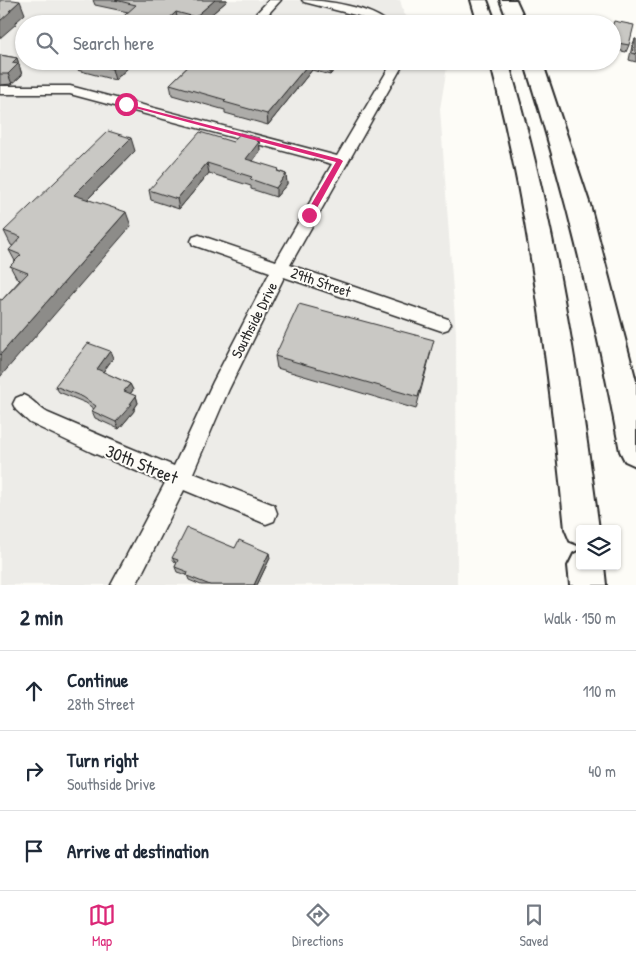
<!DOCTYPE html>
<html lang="en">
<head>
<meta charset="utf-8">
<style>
	body { margin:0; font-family:"Patrick Hand",sans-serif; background:#f2f2f3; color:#1f2937 }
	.controls { position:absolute; right:15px; bottom:15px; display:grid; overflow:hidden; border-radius:5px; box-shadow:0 1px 4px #0004 }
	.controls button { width:45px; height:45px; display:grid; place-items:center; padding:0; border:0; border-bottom:1px solid #e0e1e3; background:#fff; color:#1f2937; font:25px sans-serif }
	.stop { position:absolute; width:15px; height:15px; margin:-11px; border:4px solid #db2777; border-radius:50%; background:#fff }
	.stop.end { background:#db2777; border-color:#fff; box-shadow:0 1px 5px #0008 }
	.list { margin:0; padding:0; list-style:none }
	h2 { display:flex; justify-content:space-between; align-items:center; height:65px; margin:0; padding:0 20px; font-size:21px }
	h2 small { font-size:16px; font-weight:400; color:#747a83 }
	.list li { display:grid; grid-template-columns:32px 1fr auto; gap:15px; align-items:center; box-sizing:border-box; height:80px; padding:0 20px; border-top:1px solid #e0e1e3 }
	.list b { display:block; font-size:19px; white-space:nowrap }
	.list p { margin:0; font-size:16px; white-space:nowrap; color:#747a83 }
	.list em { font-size:16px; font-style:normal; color:#747a83 }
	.icon { flex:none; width:28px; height:28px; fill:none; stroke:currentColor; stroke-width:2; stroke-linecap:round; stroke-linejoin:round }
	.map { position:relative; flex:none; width:636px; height:585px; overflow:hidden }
	.search { position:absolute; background:#fff; box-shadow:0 1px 4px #0004; left:15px; right:15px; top:15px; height:55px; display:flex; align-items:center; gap:12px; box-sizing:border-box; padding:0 18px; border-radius:28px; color:#747a83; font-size:19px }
	.sheet { height:305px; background:#fff }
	nav { display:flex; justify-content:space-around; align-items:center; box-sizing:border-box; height:70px; border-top:1px solid #e0e1e3; background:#fff; font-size:14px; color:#747a83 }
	nav a { display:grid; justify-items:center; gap:2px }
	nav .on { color:#db2777 }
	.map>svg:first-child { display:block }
	.built { fill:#edece8 }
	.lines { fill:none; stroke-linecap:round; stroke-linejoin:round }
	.minor-casing { stroke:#2b2b2b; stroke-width:3 }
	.highway-casing { stroke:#2b2b2b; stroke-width:4 }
	.minor { fill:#fdfcf7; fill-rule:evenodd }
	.highway { fill:#fdfcf7; fill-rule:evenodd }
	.wall { fill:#adaca9; stroke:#2b2b2b }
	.shaded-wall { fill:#8d8c89; stroke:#2b2b2b }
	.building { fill:#c9c8c4; stroke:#2b2b2b }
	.route { fill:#db2777 }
	.labels { text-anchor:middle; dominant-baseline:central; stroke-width:4; stroke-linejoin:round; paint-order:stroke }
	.street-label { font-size:15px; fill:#2b2b2b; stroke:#fdfcf7 }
	.near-street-label { font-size:18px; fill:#2b2b2b; stroke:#fdfcf7 }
</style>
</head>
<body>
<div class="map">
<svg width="636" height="585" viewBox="0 0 636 585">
	<rect width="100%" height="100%" fill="#fdfcf7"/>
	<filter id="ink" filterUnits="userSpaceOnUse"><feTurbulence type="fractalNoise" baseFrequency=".02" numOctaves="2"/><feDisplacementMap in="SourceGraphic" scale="10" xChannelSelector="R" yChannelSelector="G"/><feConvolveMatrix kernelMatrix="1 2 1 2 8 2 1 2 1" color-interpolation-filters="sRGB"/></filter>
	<g filter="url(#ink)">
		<polygon class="built" points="0,0 400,0 404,14 415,24 24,24 24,61 448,61 440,109 456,333 457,585 0,585"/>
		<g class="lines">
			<defs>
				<g id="minor">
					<polygon points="269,0 281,0 259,24 246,24"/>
					<path d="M 302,0 C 325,0 373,7 389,24 L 373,24 L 359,16 L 304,2 Z"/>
					<path d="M 393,61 L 405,61 L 290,265 L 448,319 L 451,324 L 448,329 L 442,331 L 284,277 L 229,389 L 193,473 L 274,505 L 277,513 L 274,521 L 266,524 L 184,490 L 136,585 L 111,585 L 165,483 L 91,452 L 30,423 L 16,410 L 13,404 L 16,398 L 23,395 C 33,399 39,408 48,413 C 90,431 132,449 174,466 L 213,382 L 270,272 L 193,245 L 191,241 L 193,237 L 199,235 L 276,261 L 332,164 L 70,94 L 0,94 L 0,86 L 70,86 L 337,156 Z"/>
				</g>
				<g id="highway">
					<polygon points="471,0 487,0 496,24 478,24"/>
					<polygon points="500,0 516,0 527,24 509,24"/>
					<path d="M 490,61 L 508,61 C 554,215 578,371 599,529 L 580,529 L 580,545 L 570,541 L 565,529 C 549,371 530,215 490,61 Z"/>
					<path d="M 524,61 L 542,61 L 590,205 L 636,381 L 636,466 L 625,461 L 620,451 C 596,319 565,189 524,61 Z"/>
					<polygon points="580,551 580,566 604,566 606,585 570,585 568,566 574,554"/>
				</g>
			</defs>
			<use href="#minor" class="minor-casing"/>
			<use href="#highway" class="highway-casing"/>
			<use href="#minor" class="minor"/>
			<use href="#highway" class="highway"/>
		</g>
		<g class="wall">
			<polygon points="93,0 227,0 227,1 200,24 185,24 128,12 95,5"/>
			<polygon points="612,26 629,45 626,52 612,49"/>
			<polygon points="635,39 636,39 636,62 629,60 632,46"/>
			<polygon points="0,55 17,58 22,75 12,84 0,85"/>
			<polygon points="75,61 135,61 115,80 77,70"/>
			<polygon points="194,61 341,61 330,75 312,70 268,125 225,113 225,110 172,95 170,84"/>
			<polygon points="259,138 260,151 253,161 286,174 287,184 276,197 251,189 251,186 209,173 179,209 151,200 149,190 233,142"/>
			<polygon points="135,151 88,199 131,226 2,300 20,280 17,279 10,266 15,261 9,250 13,246 11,245 4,231"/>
			<polygon points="431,352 416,409 277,368 275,356"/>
			<polygon points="113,358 103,372 130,384 133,390 130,394 136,396 138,403 134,409 134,411 119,429 95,418 92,411 94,409 86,403 59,392 55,386"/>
			<polygon points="235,548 270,558 257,585 201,585 189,580 187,575 177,572 175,567 177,563 175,562 172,558"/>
		</g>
		<g class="shaded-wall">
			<polygon points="215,0 227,0 227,1 200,24 196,24 195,17"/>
			<polygon points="20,1 25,14 16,22 16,24 0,38 0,21 9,11"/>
			<polygon points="176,12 178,22 176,24 163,24"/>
			<polygon points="17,58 22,75 12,84 8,74 12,63"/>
			<polygon points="121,61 135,61 115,80 112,69"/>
			<polygon points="311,61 312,61 312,70 268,125 267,114"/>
			<polygon points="333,61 341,61 330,75 330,64"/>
			<polygon points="131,138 135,151 79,208 74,195"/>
			<polygon points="259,138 260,151 247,168 246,159"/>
			<polygon points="207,163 209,173 179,209 177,199"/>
			<polygon points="286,174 287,184 276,197 276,188"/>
			<polygon points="126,212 131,226 0,377 0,355"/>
			<polygon points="110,351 113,358 100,376 97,369"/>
			<polygon points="130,384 133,390 127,398 124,391"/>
			<polygon points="136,396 138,403 134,409 134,411 119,429 116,422"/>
			<polygon points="269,553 270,558 257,585 254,585"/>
		</g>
		<g class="building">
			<polygon points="0,0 13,0 20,1 9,11 11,11 0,21"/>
			<polygon points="115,0 215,0 195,17 176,12 163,24 115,24 136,5"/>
			<polygon points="614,21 634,25 629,45 612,42 613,37 612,37 612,27"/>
			<polygon points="635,39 636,39 636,54 632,53"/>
			<polygon points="0,55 17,58 12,63 18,64 8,74 0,74"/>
			<polygon points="82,61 121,61 112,69"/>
			<polygon points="194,61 311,61 267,114 224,102 226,100 170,84"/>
			<polygon points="319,61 333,61 330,64"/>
			<polygon points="108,131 131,138 74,195 126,212 0,355 0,299 2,300 28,273 10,266 21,255 9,250 21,237 4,231"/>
			<polygon points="200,132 233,142 240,133 259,138 257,141 259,142 246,159 279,169 277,171 286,174 276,188 250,179 252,177 207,163 177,199 149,190"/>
			<polygon points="299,304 434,340 418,397 275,356"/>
			<polygon points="88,343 110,351 97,369 130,384 124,391 136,396 130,404 132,404 116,422 92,411 96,406 83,397 55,386"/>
			<polygon points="187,528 235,548 239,540 269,553 254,585 210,585 187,576 188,572 175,567 178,560 172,558"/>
		</g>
	</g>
	<polygon class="route" points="124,103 340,159 343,161 312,217 309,217 305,215 336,162 124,105"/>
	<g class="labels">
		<g class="street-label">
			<text transform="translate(321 282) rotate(19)">29th Street</text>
			<text transform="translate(254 320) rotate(-63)">Southside Drive</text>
		</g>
		<g class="near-street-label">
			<text transform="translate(142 464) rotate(22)">30th Street</text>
		</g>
	</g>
</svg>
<div class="controls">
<button><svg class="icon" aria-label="layers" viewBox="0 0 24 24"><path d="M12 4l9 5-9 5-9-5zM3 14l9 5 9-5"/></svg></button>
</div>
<div class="stop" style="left:126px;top:104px"></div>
<div class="stop end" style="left:309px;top:215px"></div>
<div class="search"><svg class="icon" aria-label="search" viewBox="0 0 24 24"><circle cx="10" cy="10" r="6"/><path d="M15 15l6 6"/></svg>Search here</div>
</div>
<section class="sheet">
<h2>2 min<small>Walk · 150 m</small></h2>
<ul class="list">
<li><svg class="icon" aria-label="ahead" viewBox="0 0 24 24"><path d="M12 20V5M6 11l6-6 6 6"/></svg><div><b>Continue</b><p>28th Street</p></div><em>110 m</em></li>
<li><svg class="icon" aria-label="right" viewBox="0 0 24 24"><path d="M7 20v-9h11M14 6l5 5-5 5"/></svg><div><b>Turn right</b><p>Southside Drive</p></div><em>40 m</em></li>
<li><svg class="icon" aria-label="arrive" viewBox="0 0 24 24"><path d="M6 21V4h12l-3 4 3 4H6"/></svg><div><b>Arrive at destination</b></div></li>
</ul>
</section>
<nav>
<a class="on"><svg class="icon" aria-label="map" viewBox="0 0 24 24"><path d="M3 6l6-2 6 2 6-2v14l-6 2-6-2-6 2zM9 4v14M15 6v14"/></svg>Map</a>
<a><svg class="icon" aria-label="directions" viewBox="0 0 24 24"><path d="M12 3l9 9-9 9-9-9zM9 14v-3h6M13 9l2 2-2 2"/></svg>Directions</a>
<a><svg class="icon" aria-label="saved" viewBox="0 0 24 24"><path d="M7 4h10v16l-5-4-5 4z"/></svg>Saved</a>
</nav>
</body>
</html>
